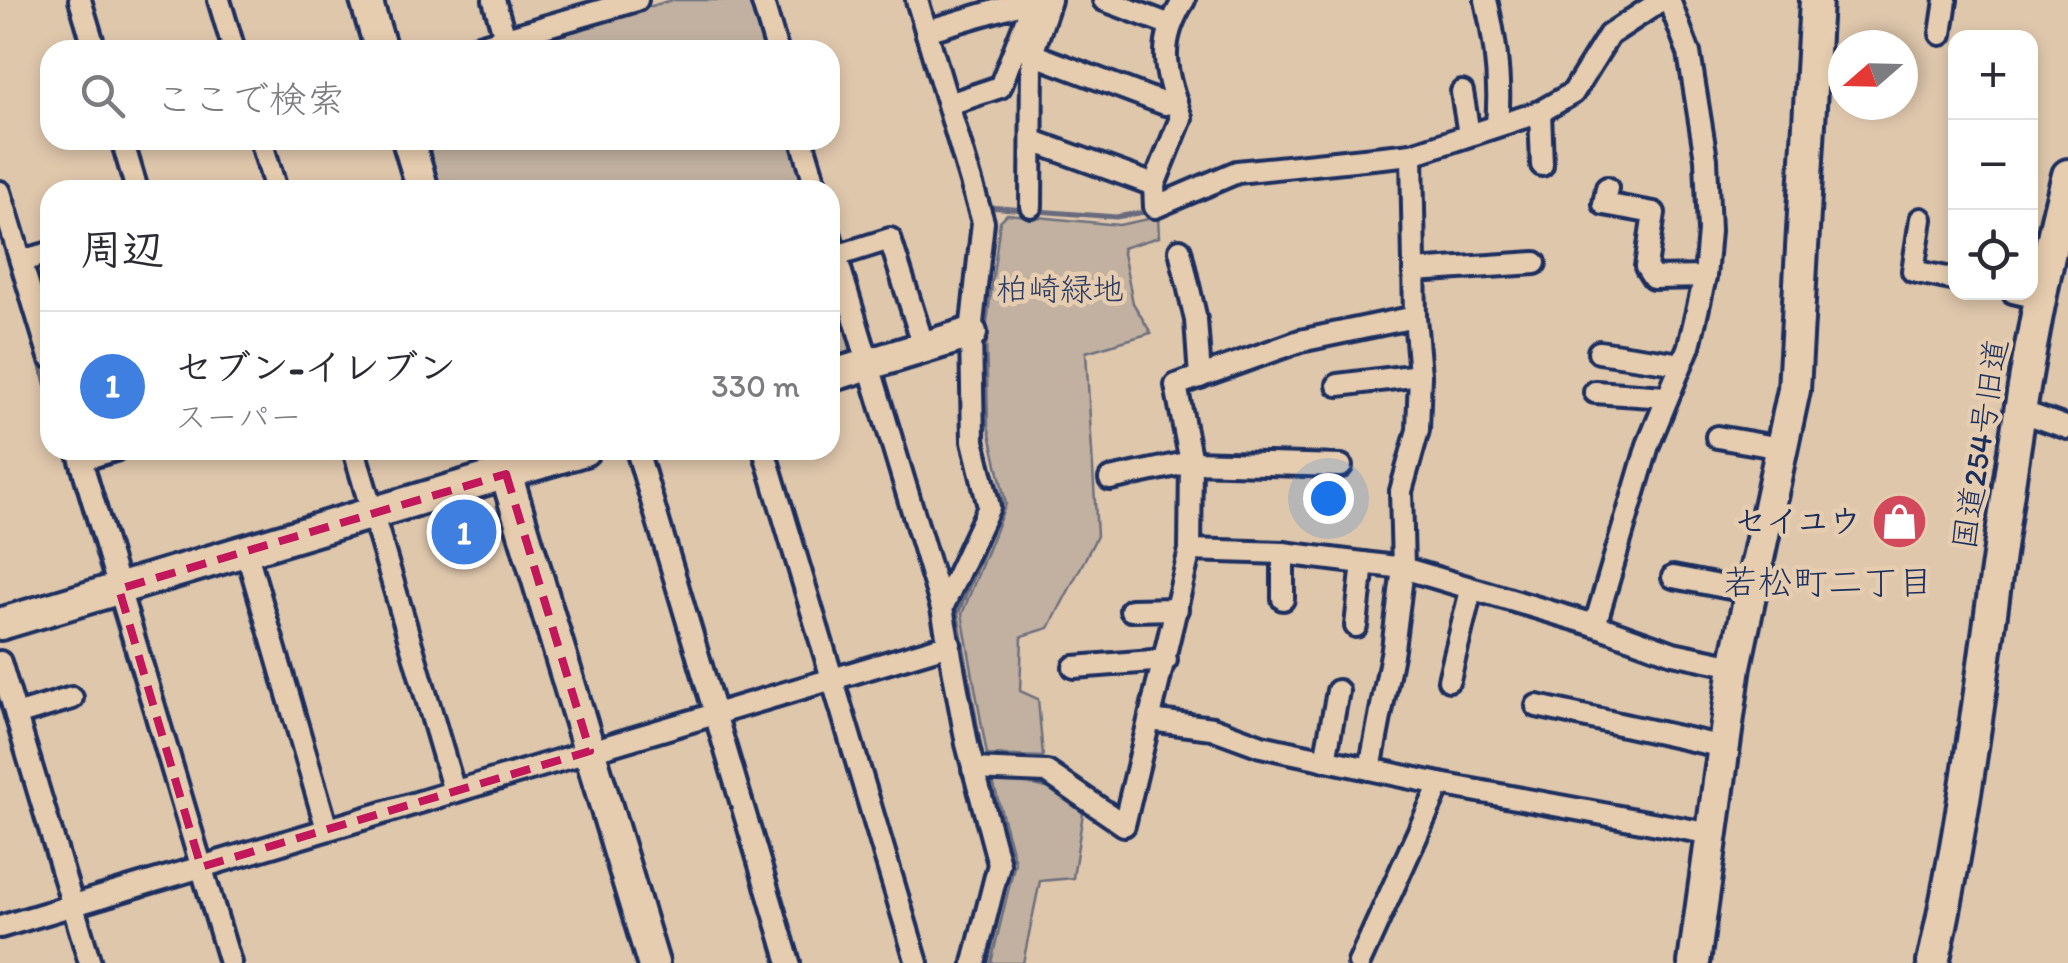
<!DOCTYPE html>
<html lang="ja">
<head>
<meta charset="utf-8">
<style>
	body { margin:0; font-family:Itim,"Klee One",sans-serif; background:#f7f7f7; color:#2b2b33 }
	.controls { position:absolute; right:30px; top:30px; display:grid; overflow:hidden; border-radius:20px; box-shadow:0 5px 15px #0003 }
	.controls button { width:90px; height:90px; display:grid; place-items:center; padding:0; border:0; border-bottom:2px solid #e1e1e2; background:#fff; color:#2b2b33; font:50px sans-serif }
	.compass { position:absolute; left:1828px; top:30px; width:90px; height:90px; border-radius:50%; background:#fff; box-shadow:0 5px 15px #0003; rotate:250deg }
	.you { position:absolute; left:1328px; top:498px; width:35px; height:35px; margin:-25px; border:8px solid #fff; border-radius:50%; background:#1a73e8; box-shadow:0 0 0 15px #1a73e833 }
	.badge { display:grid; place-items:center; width:65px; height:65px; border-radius:50%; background:#111827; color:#fff; font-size:32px; font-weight:700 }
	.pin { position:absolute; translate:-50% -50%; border:5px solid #fff; box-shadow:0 2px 10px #0006 }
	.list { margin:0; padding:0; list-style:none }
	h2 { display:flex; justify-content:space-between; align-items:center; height:130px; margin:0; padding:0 40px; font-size:42px }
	h2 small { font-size:32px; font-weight:400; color:#7c7c81 }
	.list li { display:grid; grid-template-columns:65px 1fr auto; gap:30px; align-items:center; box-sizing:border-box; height:150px; padding:0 40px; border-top:2px solid #e1e1e2 }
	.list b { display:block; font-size:38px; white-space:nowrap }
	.list p { margin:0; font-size:32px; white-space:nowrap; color:#7c7c81 }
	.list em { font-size:32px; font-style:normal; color:#7c7c81 }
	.icon { flex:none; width:55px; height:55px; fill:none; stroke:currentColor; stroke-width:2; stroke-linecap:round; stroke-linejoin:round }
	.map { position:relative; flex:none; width:2068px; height:963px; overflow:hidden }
	.search { position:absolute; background:#fff; box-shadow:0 5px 15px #0003; left:40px; top:40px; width:800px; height:110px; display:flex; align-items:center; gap:25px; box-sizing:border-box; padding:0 35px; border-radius:30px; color:#7c7c81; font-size:38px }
	.panel { position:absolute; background:#fff; box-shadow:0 5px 15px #0003; left:40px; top:180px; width:800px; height:280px; border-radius:30px }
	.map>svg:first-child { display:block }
	.green { fill:#c2b1a0; stroke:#6e707f; stroke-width:2.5 }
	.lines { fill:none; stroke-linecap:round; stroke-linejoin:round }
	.stream { stroke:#676a7d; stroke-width:5 }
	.street-casing { stroke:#1b2f5e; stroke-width:28 }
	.secondary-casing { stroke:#1b2f5e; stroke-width:38 }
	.street { stroke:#e7cdaf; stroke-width:20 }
	.secondary { stroke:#e7cdaf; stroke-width:30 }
	.marked { fill:none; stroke:#c2185b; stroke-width:8; stroke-dasharray:20 12; stroke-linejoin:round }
	.labels { text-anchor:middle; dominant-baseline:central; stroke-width:9; stroke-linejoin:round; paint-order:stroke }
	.park-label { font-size:32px; fill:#2c3c65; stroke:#e7cdaf }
	.street-label { font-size:32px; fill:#1b2f5e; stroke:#e7cdaf }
	.poi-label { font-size:32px; font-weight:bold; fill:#1b2f5e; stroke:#e7cdaf; text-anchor:end }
	.neighbourhood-label { font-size:35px; fill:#1b2f5e; stroke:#e7cdaf }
</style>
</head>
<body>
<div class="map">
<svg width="2068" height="963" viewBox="0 0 2068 963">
	<rect width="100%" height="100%" fill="#dfc7ac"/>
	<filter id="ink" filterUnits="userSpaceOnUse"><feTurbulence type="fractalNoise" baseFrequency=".01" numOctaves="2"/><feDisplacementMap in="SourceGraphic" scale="20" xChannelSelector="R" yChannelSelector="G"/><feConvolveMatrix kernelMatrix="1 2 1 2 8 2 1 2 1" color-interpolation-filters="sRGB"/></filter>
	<g filter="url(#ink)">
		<g class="green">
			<polygon points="672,0 750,0 765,50 502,50"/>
			<polygon points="427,140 792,140 807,190 441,190"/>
			<polygon points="1007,214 1119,225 1158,217 1159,237 1122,248 1133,303 1151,333 1086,352 1097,536 1049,628 1022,636 1020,691 1038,699 1043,757 987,755 962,614 1006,504 988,425 986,331 1000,221"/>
			<polygon points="830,268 856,356 830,364"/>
			<polygon points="991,774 1054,790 1083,813 1073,878 1040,881 1023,963 991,963 1015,862"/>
		</g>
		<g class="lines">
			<g class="stream">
				<polyline points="962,87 994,76"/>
				<polyline points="989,207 1024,210"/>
				<polyline points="1037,211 1116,217 1145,212"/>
				<polyline points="0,228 50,397"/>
				<polyline points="982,327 994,225 988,203"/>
				<polyline points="66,450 103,577"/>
				<polyline points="112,608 187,855"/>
				<polyline points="981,752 957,614 1002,503 985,446 982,338"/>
				<polyline points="195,883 219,963"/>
				<polyline points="987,963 1011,859 988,777"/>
			</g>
			<defs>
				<g id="street">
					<polyline points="80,0 95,50"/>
					<polyline points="219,0 234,50"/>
					<polyline points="494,0 505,38"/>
					<polyline points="762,0 777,50"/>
					<polyline points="917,0 983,222 971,333 973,441 989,507 942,608"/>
					<polyline points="1104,0 1168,24"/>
					<path d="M 1184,0 C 1156,44 1165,71 1181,118 L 1154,185 L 1155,207 L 1237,172 L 1412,154 L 1540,112 L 1573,93 L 1609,35 L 1662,0"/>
					<path d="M 1486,0 C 1496,42 1501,81 1497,124"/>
					<polyline points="926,31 1032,0"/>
					<polyline points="1941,34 1946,0"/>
					<polyline points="465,50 637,0"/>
					<polyline points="1032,54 1165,104 1176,102"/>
					<polyline points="1462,92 1469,134"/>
					<polyline points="949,104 1000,87 1034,0"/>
					<polyline points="1540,112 1542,165"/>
					<polyline points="122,140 137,190"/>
					<polyline points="261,140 276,190"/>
					<polyline points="802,140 817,190"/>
					<polyline points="1033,141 1154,185"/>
					<polyline points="1607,188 1604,204 1654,213 1646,267 1653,278 1705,277"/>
					<polyline points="0,192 50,357"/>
					<polyline points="1031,206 1032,54 1050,0"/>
					<polyline points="1921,219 1913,271 1956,280"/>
					<polyline points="830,236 942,608 967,744 999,864 974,963"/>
					<polyline points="1180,250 1196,320 1200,377"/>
					<polyline points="836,256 890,239 924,347"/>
					<polyline points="21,261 50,253"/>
					<polyline points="1414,271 1535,263"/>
					<polyline points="2013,292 2039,298"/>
					<polyline points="1599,352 1681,364"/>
					<polyline points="1338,385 1420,375"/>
					<polyline points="1595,392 1666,397"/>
					<polyline points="2020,411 2068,428"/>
					<polyline points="1717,437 1781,448"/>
					<polyline points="78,450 230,963"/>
					<polyline points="354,450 454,791"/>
					<polyline points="637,450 789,963"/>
					<polyline points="764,450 917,963"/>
					<polyline points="81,460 115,450"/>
					<polyline points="1110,479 1191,462 1341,466"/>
					<polyline points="246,550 327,829"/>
					<polyline points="1190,550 1283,553 1403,568 1595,625 1673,653 1735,666"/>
					<polyline points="1673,577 1751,592"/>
					<polyline points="1283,599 1283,553"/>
					<polyline points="1131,610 1177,609"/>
					<polyline points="1595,625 1648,445 1689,346 1705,277 1709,231 1706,159 1689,53 1669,0"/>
					<polyline points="1356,626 1363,563"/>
					<polyline points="0,662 90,963"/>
					<polyline points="1074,667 1166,660"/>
					<polyline points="1449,680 1471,590"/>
					<polyline points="1537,706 1724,747"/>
					<polyline points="16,715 72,698"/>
					<polyline points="1150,720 1212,728 1261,746 1440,784 1712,834"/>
					<polyline points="1325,760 1338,691"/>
					<polyline points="973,769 1047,772 1124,825 1190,550 1191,462 1176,385 1300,341 1415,317"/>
					<polyline points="1370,769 1393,649 1403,568 1401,491 1418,430 1420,375 1415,317 1412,154"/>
					<polyline points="0,927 950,644"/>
					<polyline points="1359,963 1440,784"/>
				</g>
				<g id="secondary">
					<polyline points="366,0 381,50"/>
					<polyline points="408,140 423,190"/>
					<polyline points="830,376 971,333"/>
					<polyline points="499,450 653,963"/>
					<polyline points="0,624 584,450"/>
					<polyline points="1694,963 1735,666 1794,390 1816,0"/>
					<path d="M 1933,963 C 1991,703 2001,434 2068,175"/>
				</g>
			</defs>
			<use href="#street" class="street-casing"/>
			<use href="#secondary" class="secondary-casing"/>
			<use href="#street" class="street"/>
			<use href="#secondary" class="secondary"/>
		</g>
	</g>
	<path class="marked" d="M 506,474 L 590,751 L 201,867 L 119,589 Z"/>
	<defs>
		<symbol id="shop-disc" viewBox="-11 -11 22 22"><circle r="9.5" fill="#d1495b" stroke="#e7cdaf"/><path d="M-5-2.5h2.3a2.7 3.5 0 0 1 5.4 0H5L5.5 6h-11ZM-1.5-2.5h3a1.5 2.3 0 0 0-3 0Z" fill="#fff"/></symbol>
	</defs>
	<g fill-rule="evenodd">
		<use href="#shop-disc" x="1868" y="490" width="63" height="63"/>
	</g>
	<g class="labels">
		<g class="park-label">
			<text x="1060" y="289">柏崎緑地</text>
		</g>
		<g class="street-label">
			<text transform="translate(1980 444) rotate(-81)">国道254号旧道</text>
		</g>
		<g class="poi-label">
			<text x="1861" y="521">セイユウ</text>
		</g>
		<g class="neighbourhood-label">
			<text x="1828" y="582">若松町二丁目</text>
		</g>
	</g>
</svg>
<div class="controls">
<button>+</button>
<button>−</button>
<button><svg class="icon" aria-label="locate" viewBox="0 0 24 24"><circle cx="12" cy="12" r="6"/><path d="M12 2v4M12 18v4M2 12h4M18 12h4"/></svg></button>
</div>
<svg class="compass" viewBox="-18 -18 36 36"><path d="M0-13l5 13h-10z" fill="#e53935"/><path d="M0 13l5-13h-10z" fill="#7c7c81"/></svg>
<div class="you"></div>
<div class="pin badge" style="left:464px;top:532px;background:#3f7fe0">1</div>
<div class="search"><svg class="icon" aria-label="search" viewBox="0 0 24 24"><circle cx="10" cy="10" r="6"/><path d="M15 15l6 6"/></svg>ここで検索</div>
<section class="panel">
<h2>周辺<small></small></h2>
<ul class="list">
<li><span class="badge" style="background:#3f7fe0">1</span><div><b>セブン-イレブン</b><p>スーパー</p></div><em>330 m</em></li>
</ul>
</section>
</div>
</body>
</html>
